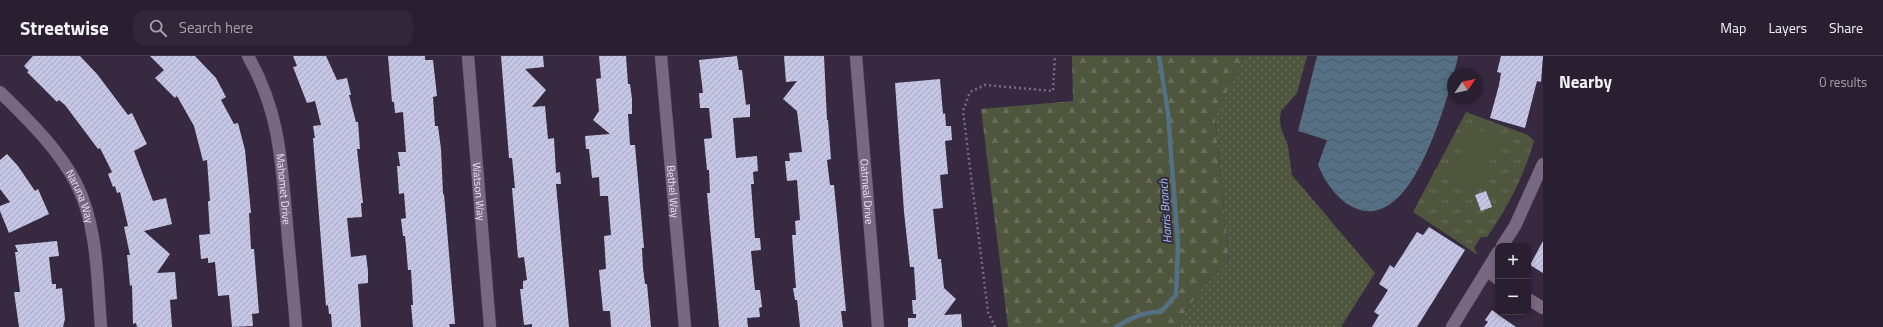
<!DOCTYPE html>
<html lang="en">
<head>
<meta charset="utf-8">
<style>
	body { margin:0; font-family:"Titillium Web",sans-serif; background:#312738; color:#f1f3f6 }
	.controls { position:absolute; right:12px; bottom:12px; display:grid; overflow:hidden; border-radius:8px; box-shadow:0 2px 6px #0003 }
	.controls button { width:36px; height:36px; display:grid; place-items:center; padding:0; border:0; border-bottom:1px solid #453d4c; background:#291f30; color:#f1f3f6; font:20px sans-serif }
	.compass { position:absolute; left:1447px; top:12px; width:36px; height:36px; border-radius:50%; background:#291f30; box-shadow:0 2px 6px #0003; rotate:56deg }
	.list { margin:0; padding:0; list-style:none }
	h2 { display:flex; justify-content:space-between; align-items:center; height:52px; margin:0; padding:0 16px; font-size:17px }
	h2 small { font-size:13px; font-weight:400; color:#a5a2ab }
	.icon { flex:none; width:22px; height:22px; fill:none; stroke:currentColor; stroke-width:2; stroke-linecap:round; stroke-linejoin:round }
	.map { position:relative; flex:none; width:1543px; height:271px; overflow:hidden }
	header { display:flex; align-items:center; gap:24px; box-sizing:border-box; height:56px; padding:0 20px; background:#291f30; border-bottom:1px solid #453d4c }
	header strong { font-size:19px }
	nav { display:flex; gap:22px; margin-inline-start:auto; font-size:14px }
	.search { width:280px; height:36px; background:#312738; display:flex; align-items:center; gap:10px; box-sizing:border-box; padding:0 14px; border-radius:12px; color:#a5a2ab; font-size:15px }
	main { display:flex }
	aside { flex:1; background:#291f30 }
	.map>svg:first-child { display:block }
	.grass { fill:url(#grass-dots) }
	.forest { fill:url(#forest-firs) }
	.park { fill:url(#park-tufts) }
	.garden { fill:#4f563e }
	.water { fill:url(#water-waves) }
	.lines { fill:none; stroke-linecap:round; stroke-linejoin:round }
	.stream { stroke:#557084; stroke-width:4.5 }
	.building { fill:url(#building-hatch) }
	.minor-casing { stroke:#54485b; stroke-width:13 }
	.path { stroke:#786c80; stroke-width:2.5; stroke-dasharray:2 3; stroke-linecap:butt }
	.minor { stroke:#786882; stroke-width:12 }
	.labels { text-anchor:middle; dominant-baseline:central; stroke-width:4; stroke-linejoin:round; paint-order:stroke }
	.street-label { font-size:11px; fill:#ece3f2; stroke:#372940 }
	.water-label { font-size:12px; font-style:italic; fill:#96c9ee; stroke:#372940 }
</style>
</head>
<body>
<header>
<strong>Streetwise</strong>
<div class="search"><svg class="icon" aria-label="search" viewBox="0 0 24 24"><circle cx="10" cy="10" r="6"/><path d="M15 15l6 6"/></svg>Search here</div>
<nav><a>Map</a><a>Layers</a><a>Share</a></nav>
</header>
<main>
<div class="map">
<svg width="1543" height="271" viewBox="0 0 1543 271">
	<defs>
		<pattern id="grass-dots" width="8" height="8" patternUnits="userSpaceOnUse"><rect width="8" height="8" fill="#4f563e"/><path d="M2 2h.1M6 6h.1" fill="none" stroke="#686e5a" stroke-width="1.8" stroke-linecap="round"/></pattern>
		<pattern id="forest-firs" width="22" height="20" patternUnits="userSpaceOnUse"><rect width="22" height="20" fill="#4f563e"/><path d="M5 1l3.5 6h-7zM16 11l3.5 6h-7z" fill="#686e5a"/></pattern>
		<pattern id="park-tufts" width="24" height="20" patternUnits="userSpaceOnUse"><rect width="24" height="20" fill="#4f563e"/><path d="M3 7l-1-3M5 7V3M7 7l1-3M15 17l-1-3M17 17v-4M19 17l1-3" fill="none" stroke="#686e5a"/></pattern>
		<pattern id="water-waves" width="16" height="10" patternUnits="userSpaceOnUse"><rect width="16" height="10" fill="#557084"/><path d="M0 5q4-4 8 0t8 0" fill="none" stroke="#4e5a66"/></pattern>
		<pattern id="building-hatch" width="6" height="6" patternUnits="userSpaceOnUse"><rect width="6" height="6" fill="#c5c6e5"/><path d="M-1 1l2-2M0 6l6-6M5 7l2-2" fill="none" stroke="#a6a6be"/></pattern>
	</defs>
	<rect width="100%" height="100%" fill="#372940"/>
	<polygon class="grass" points="1244,0 1307,0 1297,37 1281,55 1280,63 1281,72 1288,90 1292,119 1375,217 1341,271 1176,271 1202,231 1229,205 1215,60"/>
	<polygon class="forest" points="1072,0 1244,0 1215,61 1229,205 1202,231 1176,271 1008,271 981,53 1073,45"/>
	<path class="park" d="M 1466,56 L 1528,79 L 1534,85 C 1524,120 1508,151 1487,181 L 1481,181 L 1474,192 L 1478,199 L 1413,156 Z"/>
	<polygon class="garden" points="1470,71 1498,82 1478,130 1451,119"/>
	<path class="water" d="M 1317,0 L 1458,0 C 1457,8 1453,17 1453,23 C 1441,59 1410,176 1355,152 C 1338,145 1325,126 1318,109 L 1327,84 L 1298,75 Z"/>
	<g class="lines">
		<path class="stream" d="M 1116,271 C 1128,263 1146,255 1161,256 L 1176,239 L 1178,189 L 1168,57 L 1159,0"/>
	</g>
	<g class="building">
		<polygon points="33,0 80,0 97,18 128,59 132,57 141,76 147,88 134,95 153,145 166,142 172,168 144,175 170,198 157,217 175,216 177,243 170,244 172,271 137,271 136,267 133,268 132,229 130,230 127,199 130,199 124,171 128,170 120,136 117,137 115,130 113,131 108,118 112,116 100,92 98,93 65,49 59,44 57,46 27,16 29,15 24,10"/>
		<polygon points="150,0 195,0 216,22 226,41 221,44 234,68 238,67 245,94 251,157 249,157 251,193 254,193 259,257 252,258 253,270 232,271 229,239 218,240 215,206 208,207 208,202 201,203 199,179 210,178 208,145 210,145 207,104 203,105 194,70 177,40 175,42 155,22 164,14"/>
		<polygon points="293,0 326,0 337,24 347,22 351,39 349,39 356,66 358,66 360,93 357,93 363,147 361,147 362,161 347,162 351,201 366,199 368,215 368,227 358,228 361,271 332,271 331,258 329,258 328,249 326,250 313,82 315,82 313,70 321,69 315,45 307,47 293,11 297,10"/>
		<polygon points="388,0 425,0 425,4 433,4 437,40 433,41 435,70 438,70 441,93 443,138 444,138 455,268 449,268 450,271 413,271 411,249 413,249 411,214 408,214 406,190 405,180 403,180 401,163 406,162 404,137 399,138 397,110 400,110 398,96 406,96 403,56 395,57 394,46 392,46"/>
		<polygon points="501,0 543,0 544,11 525,13 546,34 532,51 545,50 548,83 554,82 556,117 560,116 561,128 556,128 569,271 532,271 532,268 524,269 520,233 523,233 523,225 527,224 524,201 518,202 512,132 515,132 512,102 509,102"/>
		<polygon points="599,0 626,0 628,28 630,28 632,43 632,58 628,58 630,89 635,89 644,192 642,192 643,212 645,228 647,228 651,271 611,271 610,255 603,255 599,214 606,213 604,180 611,179 608,140 600,140 599,121 592,122 589,93 586,93 585,80 610,78 593,64 599,55 596,23 601,22"/>
		<polygon points="737,0 739,14 742,14 746,49 750,48 750,61 733,62 736,102 757,100 758,115 753,116 754,128 751,128 755,182 760,182 761,194 751,195 755,234 760,234 762,251 759,252 760,261 747,262 748,271 719,271 707,137 710,137 709,114 707,114 704,83 712,82 709,52 700,52 699,37 703,37 699,4"/>
		<polygon points="784,0 824,0 827,64 828,64 831,103 827,104 830,129 834,129 846,255 841,255 843,271 800,271 797,244 795,244 793,232 796,232 792,179 796,179 795,165 800,164 797,124 787,125 785,105 790,105 789,97 802,96 797,55 783,43 797,25 786,26"/>
		<polygon points="1501,0 1543,0 1541,26 1537,25 1525,72 1490,62 1499,29 1501,17 1497,16"/>
		<polygon points="940,23 943,58 945,57 946,70 951,70 952,84 945,85 948,118 940,119 943,152 933,153 938,203 941,203 944,232 956,243 944,259 961,258 962,271 908,271 908,262 916,262 916,258 913,258 912,244 916,244 914,211 910,211 904,156 895,27"/>
		<polygon points="7,98 18,110 35,135 38,133 49,158 9,177 0,155 0,150 10,146 0,133 0,104"/>
		<polygon points="1486,135 1492,151 1481,155 1475,139"/>
		<polygon points="1429,171 1465,194 1417,271 1372,271 1379,259 1374,256 1388,234 1379,228 1390,209 1394,212 1417,176 1423,179"/>
		<polygon points="57,185 59,200 49,201 52,228 56,228 56,233 62,232 65,263 63,271 19,271 14,236 20,236 15,196 18,196 15,189"/>
		<polygon points="1543,185 1543,217 1530,209"/>
		<polygon points="1492,254 1500,260 1516,271 1484,271 1488,266 1485,264"/>
	</g>
	<g class="lines">
		<defs>
			<g id="minor">
				<path id="s1" d="M 248,0 C 278,53 281,99 286,158 C 289,196 293,233 296,271"/>
				<path id="s2" d="M 468,0 L 490,271"/>
				<path id="s3" d="M 661,0 L 685,271"/>
				<path id="s4" d="M 856,0 L 878,271"/>
				<path id="s5" d="M 0,36 C 28,64 57,91 76,127 C 98,170 97,224 101,271"/>
				<polyline points="1502,190 1515,170 1543,108"/>
				<polyline points="1487,214 1498,223"/>
				<polyline points="1528,243 1543,252"/>
				<polyline points="1452,271 1498,196"/>
			</g>
		</defs>
		<use href="#minor" class="minor-casing"/>
		<polyline class="path" points="995,271 988,256 963,55 970,36 985,29 1053,35 1055,0"/>
		<use href="#minor" class="minor"/>
	</g>
	<g class="labels">
		<g class="street-label">
			<text stroke="none"><textPath href="#s1" startOffset="139">Mahomet Drive</textPath></text>
			<text stroke="none"><textPath href="#s2" startOffset="136">Watson Way</textPath></text>
			<text stroke="none"><textPath href="#s3" startOffset="136">Bethel Way</textPath></text>
			<text stroke="none"><textPath href="#s4" startOffset="136">Oatmeal Drive</textPath></text>
			<text stroke="none"><textPath href="#s5" startOffset="133">Naruna Way</textPath></text>
		</g>
		<g class="water-label">
			<text transform="translate(1165 155) rotate(-94)">Harris Branch</text>
		</g>
	</g>
</svg>
<div class="controls">
<button>+</button>
<button>−</button>
</div>
<svg class="compass" viewBox="-18 -18 36 36"><path d="M0-13l5 13h-10z" fill="#e53935"/><path d="M0 13l5-13h-10z" fill="#a5a2ab"/></svg>
</div>
<aside>
<h2>Nearby<small>0 results</small></h2>
<ul class="list">
</ul>
</aside>
</main>
</body>
</html>
